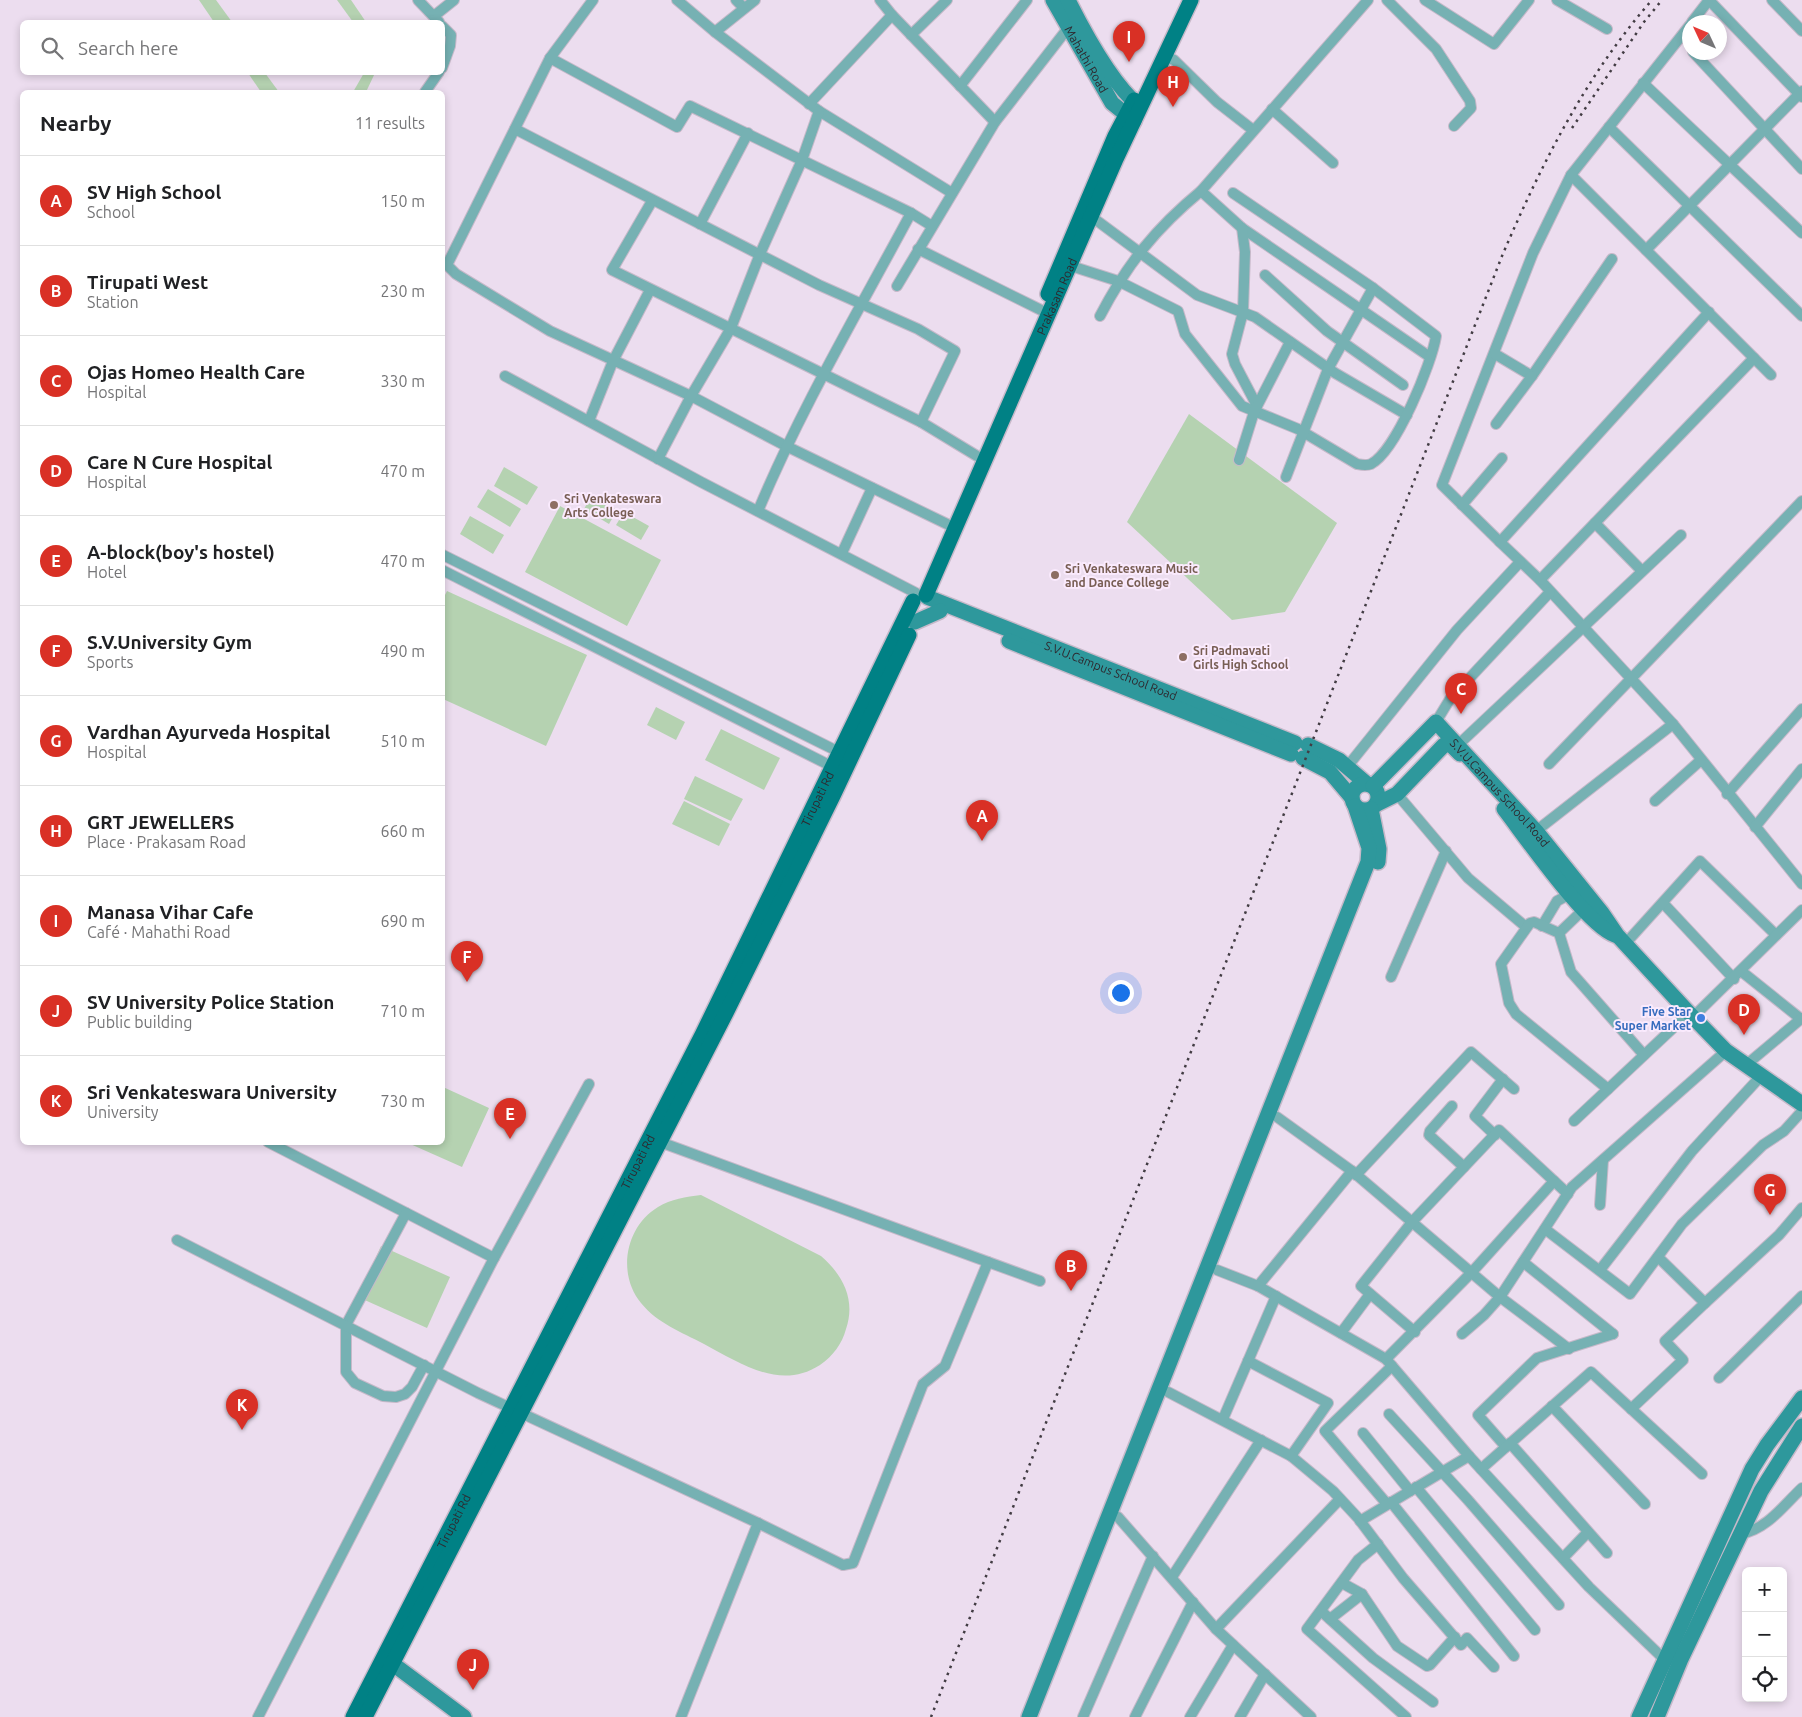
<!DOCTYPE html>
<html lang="en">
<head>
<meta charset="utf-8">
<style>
	body { margin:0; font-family:Ubuntu,sans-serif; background:#f2f2f2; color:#202124 }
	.controls { position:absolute; right:15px; bottom:15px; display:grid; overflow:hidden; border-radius:8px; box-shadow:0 2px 8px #0003 }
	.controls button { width:45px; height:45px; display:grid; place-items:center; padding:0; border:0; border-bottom:1px solid #e0e0e0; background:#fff; color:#202124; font:25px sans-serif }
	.compass { position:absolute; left:1682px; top:15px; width:45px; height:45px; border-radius:50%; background:#fff; box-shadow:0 2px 8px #0003; rotate:314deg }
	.you { position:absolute; left:1120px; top:992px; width:18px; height:18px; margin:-12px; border:4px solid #fff; border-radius:50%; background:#1a73e8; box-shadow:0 0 0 8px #1a73e833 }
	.badge { display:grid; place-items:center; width:32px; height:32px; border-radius:50%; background:#d93025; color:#fff; font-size:16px; font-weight:700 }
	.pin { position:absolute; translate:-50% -41px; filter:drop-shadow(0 1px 2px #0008) }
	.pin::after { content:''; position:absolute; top:26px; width:18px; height:15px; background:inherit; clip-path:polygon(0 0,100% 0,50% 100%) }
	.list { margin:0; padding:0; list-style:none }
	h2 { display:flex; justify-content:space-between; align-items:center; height:65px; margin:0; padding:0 20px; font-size:21px }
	h2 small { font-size:16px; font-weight:400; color:#757577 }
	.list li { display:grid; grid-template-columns:32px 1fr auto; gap:15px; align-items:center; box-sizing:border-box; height:90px; padding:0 20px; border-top:1px solid #e0e0e0 }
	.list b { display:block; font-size:19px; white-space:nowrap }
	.list p { margin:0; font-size:16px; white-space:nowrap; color:#757577 }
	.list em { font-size:16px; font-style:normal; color:#757577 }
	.icon { flex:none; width:28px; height:28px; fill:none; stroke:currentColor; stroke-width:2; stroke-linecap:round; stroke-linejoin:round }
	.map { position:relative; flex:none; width:1802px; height:1717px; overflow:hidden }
	.search { position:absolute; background:#fff; box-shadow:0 2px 8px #0003; left:20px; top:20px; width:425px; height:55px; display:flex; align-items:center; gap:12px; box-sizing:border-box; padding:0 18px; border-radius:8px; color:#757577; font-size:19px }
	.panel { position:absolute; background:#fff; box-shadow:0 2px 8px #0003; left:20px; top:90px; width:425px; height:1055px; border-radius:8px }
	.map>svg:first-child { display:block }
	.green { fill:#b5d2b1 }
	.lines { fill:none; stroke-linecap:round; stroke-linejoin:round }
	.street-casing { stroke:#c6b9c9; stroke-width:12 }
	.secondary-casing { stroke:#c6b9c9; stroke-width:18 }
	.primary-casing { stroke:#c6b9c9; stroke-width:18 }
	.street { stroke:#76b1b3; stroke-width:10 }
	.secondary { stroke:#2e989c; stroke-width:15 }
	.primary { stroke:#008185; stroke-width:15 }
	.rail { stroke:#423c43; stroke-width:2.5; stroke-dasharray:2.5 5; stroke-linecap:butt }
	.education-dot { fill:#8d6e63; stroke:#faeafd; stroke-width:2 }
	.shop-dot { fill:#3f7fe0; stroke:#faeafd; stroke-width:2 }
	.labels { text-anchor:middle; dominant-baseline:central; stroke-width:4; stroke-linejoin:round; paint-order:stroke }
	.street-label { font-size:12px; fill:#2e292f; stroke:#faeafd }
	.education-label { font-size:12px; font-weight:bold; fill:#785e54; stroke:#faeafd; text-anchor:start }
	.shop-label { font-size:12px; font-weight:bold; fill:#366cbe; stroke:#faeafd; text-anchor:end }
</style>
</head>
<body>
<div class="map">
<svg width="1802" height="1717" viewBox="0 0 1802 1717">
	<rect width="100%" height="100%" fill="#ecddef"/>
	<g class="green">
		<polygon points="199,0 216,0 232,22 214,22"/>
		<polygon points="337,0 351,0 366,22 353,22"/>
		<polygon points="248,73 265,73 279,92 261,92"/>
		<polygon points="364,73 375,73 366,92 353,92"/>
		<polygon points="1189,414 1337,523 1285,612 1232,620 1127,522"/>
		<polygon points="504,467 538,487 527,505 494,486"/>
		<polygon points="488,489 521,509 510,527 477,507"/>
		<polygon points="592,495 617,510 609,524 584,509"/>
		<polygon points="560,506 661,560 627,626 525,572"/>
		<polygon points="624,512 649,526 641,540 616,525"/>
		<polygon points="470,516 504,535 493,554 460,534"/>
		<polygon points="447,591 587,655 546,746 443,699 442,601"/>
		<polygon points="656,707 685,722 676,740 647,725"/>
		<polygon points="721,729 780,758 764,790 705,760"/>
		<polygon points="695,776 743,799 731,821 684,799"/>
		<polygon points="684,801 730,824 719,846 672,824"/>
		<polygon points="443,1087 489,1108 462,1167 408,1143 442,1142"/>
		<path d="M 701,1195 L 821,1256 C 843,1275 856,1300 846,1329 C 842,1344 833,1356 820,1365 C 780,1391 740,1363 704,1344 C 681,1332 657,1323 641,1303 C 617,1274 625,1227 658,1207 C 671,1199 686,1197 701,1195 Z"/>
		<polygon points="381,1246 450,1277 427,1328 358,1297"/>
	</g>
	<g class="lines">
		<defs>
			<g id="street">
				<polyline points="418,0 439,22"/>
				<polyline points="677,0 715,32 819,111 952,193"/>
				<polyline points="736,0 744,8"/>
				<polyline points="1387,0 1436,49 1470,101 1471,108 1454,126"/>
				<polyline points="1425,0 1494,44 1529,0"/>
				<polyline points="1557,0 1607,29"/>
				<polyline points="1709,0 1802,97"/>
				<polyline points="1772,0 1802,31"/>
				<polyline points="892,15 995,122"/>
				<polyline points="434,16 454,0"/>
				<polyline points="1692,22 1709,0"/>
				<polyline points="1690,25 1571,175 1533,253 1442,485 1500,542 1709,312"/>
				<polyline points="442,26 451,35 450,46 442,68"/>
				<polyline points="715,32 755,0"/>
				<polyline points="911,35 947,0"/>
				<polyline points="1693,52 1802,169"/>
				<polyline points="1164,56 1174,60 1217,102 1253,130"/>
				<polyline points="550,58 677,127 690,106 911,213 932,226"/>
				<polyline points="1643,83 1802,233"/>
				<polyline points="960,86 1027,0"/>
				<polyline points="425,92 439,72"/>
				<polyline points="809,104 892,15 880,0"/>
				<polyline points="1272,109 1333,163"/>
				<polyline points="1609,127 1802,316"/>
				<polyline points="515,129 819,285 918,329 955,351 921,422"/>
				<polyline points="1571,175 1646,250 1802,91"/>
				<polyline points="1201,191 1242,228 1430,357"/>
				<polyline points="652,201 612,270 921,422 977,456"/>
				<polyline points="1092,217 1197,295 1255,317 1335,373 1407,415"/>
				<polyline points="700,224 748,133"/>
				<polyline points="1242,228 1245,252 1243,312 1232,354 1235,364 1257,406"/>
				<polyline points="918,249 1041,310"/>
				<polyline points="1646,250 1771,375"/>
				<polyline points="443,263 447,265 550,58 593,0"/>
				<polyline points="447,265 456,274 550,331 691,396 786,446 947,524"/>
				<path d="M 1071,266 L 1118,281 L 1178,311 L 1185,334 L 1242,406 L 1298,429 L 1357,464 C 1362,465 1366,466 1371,464 C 1396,451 1432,363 1436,336 L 1373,288 L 1233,193"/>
				<polyline points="1265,275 1327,331 1403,385"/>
				<polyline points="897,286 995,122 1068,28"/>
				<path d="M 1100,316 C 1127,264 1156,228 1201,191 L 1368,0"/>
				<polyline points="1495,354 1532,376 1612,259"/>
				<polyline points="505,376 701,482 916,593"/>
				<polyline points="589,421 613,361 650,290"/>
				<polyline points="1496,424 1532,376"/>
				<polyline points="658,459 691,396 731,328 760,254 802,160 819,111"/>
				<polyline points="1239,460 1254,412 1290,342"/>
				<polyline points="1286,477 1328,369 1373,288"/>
				<polyline points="1462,505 1502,458"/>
				<path d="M 758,511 C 801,408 858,312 911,213"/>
				<polyline points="1595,523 1642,571"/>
				<polyline points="1500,542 1540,580 1673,724 1802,884"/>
				<polyline points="842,553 872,488"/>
				<polyline points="443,555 845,755"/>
				<polyline points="442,570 837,769"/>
				<polyline points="1540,580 1754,358"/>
				<polyline points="1436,722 1450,699 1550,592"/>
				<polyline points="1458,745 1681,535"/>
				<polyline points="1549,764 1802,501"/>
				<polyline points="1347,767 1457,630 1520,562"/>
				<polyline points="1397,794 1468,878 1526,927"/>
				<polyline points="1727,794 1802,709"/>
				<polyline points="1655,801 1701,760"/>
				<polyline points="1755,827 1802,769"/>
				<polyline points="1536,831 1673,724"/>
				<polyline points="1663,903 1734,979"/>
				<polyline points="1542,926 1557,901 1570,894"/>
				<polyline points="1559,933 1583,910"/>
				<polyline points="1625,944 1700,861 1776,935"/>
				<polyline points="1741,971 1801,1019"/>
				<polyline points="1391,977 1446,851"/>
				<polyline points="1693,1017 1802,910"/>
				<polyline points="1746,1065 1802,1018"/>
				<polyline points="1608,1089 1516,1014 1509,1003 1501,964 1530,923 1534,922 1559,933 1571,972 1644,1055"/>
				<polyline points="1452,1106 1430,1131 1429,1135 1464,1167"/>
				<polyline points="1277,1117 1352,1171 1500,1297 1572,1187 1726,1051"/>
				<polyline points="1574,1121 1689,1013"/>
				<polyline points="1495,1135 1475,1116 1503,1079"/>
				<polyline points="268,1142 494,1258"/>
				<polyline points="660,1142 1040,1281"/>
				<polyline points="1352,1171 1258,1286 1386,1359 1472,1272 1554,1181"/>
				<polyline points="1356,1175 1471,1052 1514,1089"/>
				<polyline points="1600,1205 1603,1160"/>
				<polyline points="406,1213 346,1325 346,1372 355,1383 383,1396 396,1397 405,1394 412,1387 424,1365"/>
				<polyline points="1545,1229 1630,1294 1682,1224 1763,1145 1784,1131 1802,1111"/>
				<polyline points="177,1240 478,1393 758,1523 681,1717"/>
				<polyline points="1658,1257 1705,1303 1779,1235 1802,1208"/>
				<polyline points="1523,1262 1613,1334"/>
				<polyline points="1217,1270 1258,1286"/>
				<polyline points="1600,1270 1692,1151 1761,1076"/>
				<polyline points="1415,1332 1361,1286 1412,1222 1499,1130 1568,1194"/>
				<polyline points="1341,1333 1370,1294"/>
				<polyline points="1462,1334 1484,1315 1500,1297 1569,1349"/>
				<polyline points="1248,1361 1328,1403 1291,1456"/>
				<polyline points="1719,1378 1802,1296"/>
				<polyline points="1168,1392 1291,1456 1333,1491 1358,1518 1403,1578 1461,1645 1467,1638 1494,1667"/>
				<polyline points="1552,1406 1645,1504"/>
				<polyline points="1631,1409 1683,1360 1665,1341 1705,1303"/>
				<polyline points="1389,1414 1468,1500 1559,1605"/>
				<polyline points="1223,1419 1276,1296"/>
				<polyline points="1363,1433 1410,1491"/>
				<polyline points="1510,1443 1607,1553"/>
				<polyline points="1506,1447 1478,1415 1537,1358 1613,1334"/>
				<polyline points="1469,1456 1589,1587 1665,1660"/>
				<polyline points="1481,1469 1591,1372 1702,1474"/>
				<polyline points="1416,1487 1535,1630"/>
				<polyline points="1391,1502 1514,1656"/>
				<polyline points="1387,1504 1325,1431 1392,1366"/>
				<polyline points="1118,1517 1216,1629 1311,1717"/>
				<polyline points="1360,1521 1469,1456 1386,1359"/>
				<polyline points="758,1523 843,1565 853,1563 923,1384 945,1366 988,1262"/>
				<path d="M 1741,1534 C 1767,1529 1783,1506 1802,1488"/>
				<polyline points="1378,1544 1358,1560 1307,1629 1406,1717"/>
				<polyline points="1563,1558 1588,1532"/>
				<polyline points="1172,1577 1261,1440"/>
				<polyline points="1342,1583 1362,1594 1397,1646 1427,1666 1430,1665 1455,1637"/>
				<polyline points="1321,1611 1373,1658 1433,1702"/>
				<polyline points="1330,1619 1362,1594"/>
				<polyline points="1216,1629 1340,1499"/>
				<polyline points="258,1717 494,1258 589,1084"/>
				<polyline points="1083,1717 1153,1556"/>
				<polyline points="1135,1717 1193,1602"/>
				<polyline points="1190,1717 1233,1645"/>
				<polyline points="1240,1717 1265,1674"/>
			</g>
			<g id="secondary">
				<path id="s1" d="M 1053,0 L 1112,103 L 1134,121"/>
				<path d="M 1068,0 C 1084,32 1113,85 1140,107"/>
				<path id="s2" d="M 927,597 L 1295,743"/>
				<polyline points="915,622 940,611"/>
				<polyline points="1009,641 1291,754"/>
				<polyline points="1308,745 1339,760 1367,784"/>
				<polyline points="1303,758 1330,772 1352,798"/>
				<circle cx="1365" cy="797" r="13"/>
				<path id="s3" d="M 1373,786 L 1436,722 L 1536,831 L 1602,913 L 1617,935 L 1689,1013 L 1726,1051 L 1802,1104"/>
				<polyline points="1377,804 1397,794 1444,745 1451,745 1460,754"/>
				<polyline points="1371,809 1379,849 1378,862"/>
				<path d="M 1504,809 C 1525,836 1587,926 1615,935"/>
				<polyline points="393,1664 464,1717"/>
				<polyline points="1029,1717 1368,862 1369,848 1355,806"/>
				<polyline points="1639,1717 1752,1469 1767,1445 1802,1398"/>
				<polyline points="1657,1717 1681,1659 1761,1491 1802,1426"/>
			</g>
			<g id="primary">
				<polyline points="1048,294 1115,136 1134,100"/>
				<path id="s4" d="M 926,595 L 1116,159 L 1191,0"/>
				<path id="s5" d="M 353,1717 L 702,1035 L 913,601"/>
				<polyline points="365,1717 726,1013 833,796 909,635"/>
			</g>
		</defs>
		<use href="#street" class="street-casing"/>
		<use href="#secondary" class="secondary-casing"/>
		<use href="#primary" class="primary-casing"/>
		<use href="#street" class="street"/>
		<use href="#secondary" class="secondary"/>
		<use href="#primary" class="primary"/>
		<g class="rail">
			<polyline points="1572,128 1644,22 1662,0"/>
			<path d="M 931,1717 L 1502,256 C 1541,165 1586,75 1652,0"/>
		</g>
	</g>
	<g class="education-dot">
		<circle cx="554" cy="505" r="5"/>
		<circle cx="1055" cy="575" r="5"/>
		<circle cx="1183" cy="657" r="5"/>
	</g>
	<circle class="shop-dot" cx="1701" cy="1018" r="5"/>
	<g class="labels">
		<g class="street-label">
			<text stroke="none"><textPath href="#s1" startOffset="68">Mahathi Road</textPath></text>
			<text stroke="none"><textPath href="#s4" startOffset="326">Prakasam Road</textPath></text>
			<text stroke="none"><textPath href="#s2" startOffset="198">S.V.U.Campus School Road</textPath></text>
			<text stroke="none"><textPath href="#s3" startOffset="185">S.V.U.Campus School Road</textPath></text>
			<text stroke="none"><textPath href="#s5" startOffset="1029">Tirupati Rd</textPath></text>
			<text stroke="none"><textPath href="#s5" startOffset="624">Tirupati Rd</textPath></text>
			<text stroke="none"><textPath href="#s5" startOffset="220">Tirupati Rd</textPath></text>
		</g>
		<g class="education-label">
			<text x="564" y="498">Sri Venkateswara<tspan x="564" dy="14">Arts College</tspan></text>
			<text x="1065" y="568">Sri Venkateswara Music<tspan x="1065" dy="14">and Dance College</tspan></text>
			<text x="1193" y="650">Sri Padmavati<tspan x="1193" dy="14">Girls High School</tspan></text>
		</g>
		<g class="shop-label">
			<text x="1691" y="1011">Five Star<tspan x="1691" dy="14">Super Market</tspan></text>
		</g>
	</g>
</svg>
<div class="controls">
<button>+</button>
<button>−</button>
<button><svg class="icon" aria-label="locate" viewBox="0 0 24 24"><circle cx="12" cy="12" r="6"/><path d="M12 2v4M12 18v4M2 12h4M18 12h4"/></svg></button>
</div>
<svg class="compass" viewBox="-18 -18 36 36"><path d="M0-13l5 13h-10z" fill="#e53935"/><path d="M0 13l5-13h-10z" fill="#757577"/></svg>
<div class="you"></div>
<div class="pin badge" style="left:982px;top:841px">A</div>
<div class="pin badge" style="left:1071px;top:1291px">B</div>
<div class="pin badge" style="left:1461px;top:714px">C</div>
<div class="pin badge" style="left:1744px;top:1035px">D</div>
<div class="pin badge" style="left:510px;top:1139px">E</div>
<div class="pin badge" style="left:467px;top:982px">F</div>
<div class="pin badge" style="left:1770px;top:1215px">G</div>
<div class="pin badge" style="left:1173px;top:107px">H</div>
<div class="pin badge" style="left:1129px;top:62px">I</div>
<div class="pin badge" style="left:473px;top:1690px">J</div>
<div class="pin badge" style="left:242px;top:1430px">K</div>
<div class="search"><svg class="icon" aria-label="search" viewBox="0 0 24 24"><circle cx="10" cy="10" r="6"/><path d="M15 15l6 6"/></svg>Search here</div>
<section class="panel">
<h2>Nearby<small>11 results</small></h2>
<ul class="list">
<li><span class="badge">A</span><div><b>SV High School</b><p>School</p></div><em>150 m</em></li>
<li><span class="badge">B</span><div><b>Tirupati West</b><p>Station</p></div><em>230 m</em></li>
<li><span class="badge">C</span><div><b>Ojas Homeo Health Care</b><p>Hospital</p></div><em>330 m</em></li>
<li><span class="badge">D</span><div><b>Care N Cure Hospital</b><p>Hospital</p></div><em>470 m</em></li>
<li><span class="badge">E</span><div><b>A-block(boy's hostel)</b><p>Hotel</p></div><em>470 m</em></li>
<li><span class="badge">F</span><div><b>S.V.University Gym</b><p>Sports</p></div><em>490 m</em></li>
<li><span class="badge">G</span><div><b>Vardhan Ayurveda Hospital</b><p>Hospital</p></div><em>510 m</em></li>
<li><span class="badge">H</span><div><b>GRT JEWELLERS</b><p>Place · Prakasam Road</p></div><em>660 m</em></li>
<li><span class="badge">I</span><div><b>Manasa Vihar Cafe</b><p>Café · Mahathi Road</p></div><em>690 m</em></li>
<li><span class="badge">J</span><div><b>SV University Police Station</b><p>Public building</p></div><em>710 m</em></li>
<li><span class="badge">K</span><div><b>Sri Venkateswara University</b><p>University</p></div><em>730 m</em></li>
</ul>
</section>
</div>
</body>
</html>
